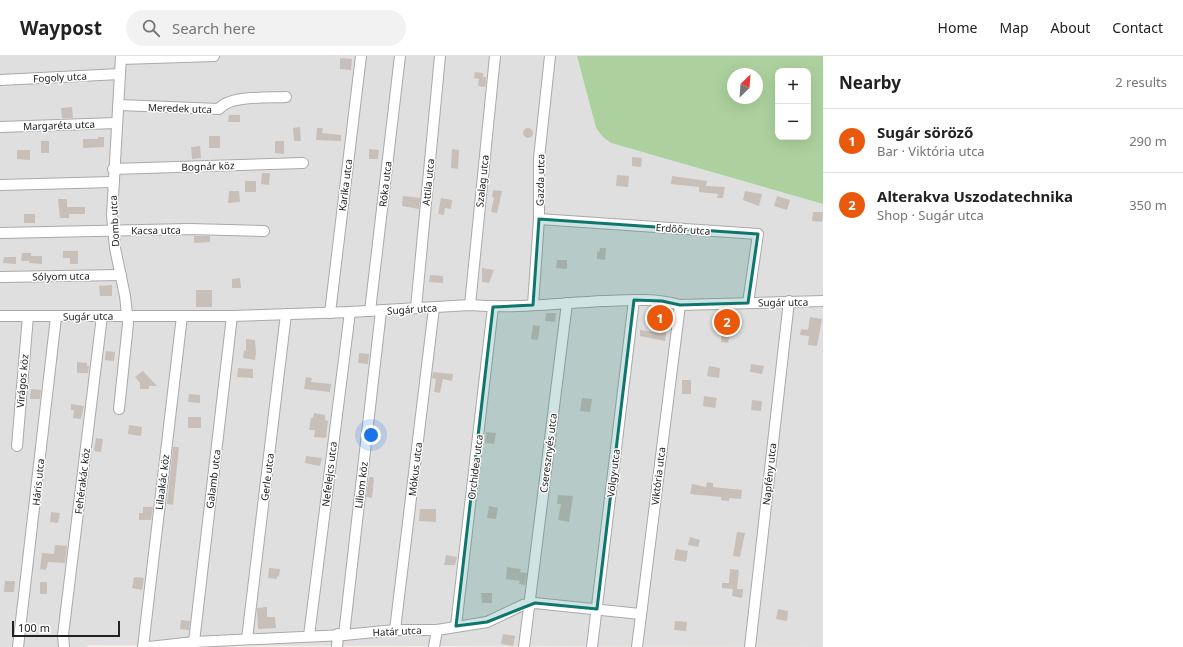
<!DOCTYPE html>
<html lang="en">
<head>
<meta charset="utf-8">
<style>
	body { margin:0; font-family:"Noto Sans",sans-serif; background:#f2f2f2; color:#222 }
	.controls { position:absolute; right:12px; top:12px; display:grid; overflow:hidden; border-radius:8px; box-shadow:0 4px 16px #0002 }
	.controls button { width:36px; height:36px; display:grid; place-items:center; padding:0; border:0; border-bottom:1px solid #e0e0e0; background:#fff; color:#222; font:20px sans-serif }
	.compass { position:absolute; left:727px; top:12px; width:36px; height:36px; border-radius:50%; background:#fff; box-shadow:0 4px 16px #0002; rotate:25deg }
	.scale { position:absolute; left:12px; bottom:10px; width:108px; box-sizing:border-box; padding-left:4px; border:2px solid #222; border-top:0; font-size:11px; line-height:14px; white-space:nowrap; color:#222; -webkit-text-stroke:3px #fff; paint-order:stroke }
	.you { position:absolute; left:371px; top:379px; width:14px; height:14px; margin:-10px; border:3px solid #fff; border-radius:50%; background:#1a73e8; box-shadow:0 0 0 6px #1a73e833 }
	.badge { display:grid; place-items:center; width:26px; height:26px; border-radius:50%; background:#ea580c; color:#fff; font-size:13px; font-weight:700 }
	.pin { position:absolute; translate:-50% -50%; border:2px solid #fff; box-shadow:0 1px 4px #0006 }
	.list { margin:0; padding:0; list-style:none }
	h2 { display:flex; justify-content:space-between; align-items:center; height:52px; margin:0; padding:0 16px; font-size:17px }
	h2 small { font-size:13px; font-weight:400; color:#767676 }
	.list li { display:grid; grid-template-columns:26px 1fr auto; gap:12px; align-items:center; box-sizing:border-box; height:64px; padding:0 16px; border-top:1px solid #e0e0e0 }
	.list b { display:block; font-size:15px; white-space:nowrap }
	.list p { margin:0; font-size:13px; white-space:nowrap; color:#767676 }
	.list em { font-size:13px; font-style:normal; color:#767676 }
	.icon { flex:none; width:22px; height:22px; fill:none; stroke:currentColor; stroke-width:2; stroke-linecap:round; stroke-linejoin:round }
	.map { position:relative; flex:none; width:823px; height:591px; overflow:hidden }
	header { display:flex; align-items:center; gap:24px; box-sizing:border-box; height:56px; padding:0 20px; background:#fff; border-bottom:1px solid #e0e0e0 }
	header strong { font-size:19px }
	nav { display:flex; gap:22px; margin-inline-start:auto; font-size:14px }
	.search { width:280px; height:36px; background:#f2f2f2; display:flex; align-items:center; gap:10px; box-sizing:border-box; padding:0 14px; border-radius:22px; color:#767676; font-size:15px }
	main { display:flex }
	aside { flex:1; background:#fff }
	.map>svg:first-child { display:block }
	.residential { fill:#e0dfdf }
	.forest { fill:#add19e; fill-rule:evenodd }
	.building { fill:#c7bfb8 }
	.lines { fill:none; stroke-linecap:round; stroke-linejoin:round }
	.minor-casing { stroke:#a9a9a9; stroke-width:12 }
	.minor { stroke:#fff; stroke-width:10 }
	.marked { fill:#0f766e; fill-opacity:0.2; stroke:#0f766e; stroke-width:3; stroke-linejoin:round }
	.labels { text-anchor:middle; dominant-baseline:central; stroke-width:3; stroke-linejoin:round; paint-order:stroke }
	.street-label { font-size:10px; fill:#222; stroke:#fff }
</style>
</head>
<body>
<header>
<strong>Waypost</strong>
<div class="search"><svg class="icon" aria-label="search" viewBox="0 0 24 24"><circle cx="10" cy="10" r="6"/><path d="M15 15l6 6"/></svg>Search here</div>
<nav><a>Home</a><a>Map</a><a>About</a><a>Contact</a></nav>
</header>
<main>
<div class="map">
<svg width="823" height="591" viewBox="0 0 823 591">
	<rect width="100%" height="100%" fill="#f2efe9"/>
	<polygon class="residential" points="0,0 577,0 596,72 611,87 823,148 823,591 89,589 85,591 0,591"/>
	<path class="forest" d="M 577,0 L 823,0 L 823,148 L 611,87 L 603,81 L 596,72 ZM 778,15 L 808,15 L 808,81 L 778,81 ZM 733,18 L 757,18 L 757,42 L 733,42 Z"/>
	<g class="building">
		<polygon points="340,2 352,3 351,14 340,13"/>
		<polygon points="475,16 483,17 483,21 486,21 485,31 478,30 479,23 474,22"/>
		<polygon points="72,51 73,62 62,62 61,52"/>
		<polygon points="229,59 240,59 240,66 228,66"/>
		<polygon points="300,71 301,85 294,85 293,72"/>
		<circle cx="528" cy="77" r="5"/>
		<polygon points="317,72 323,72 322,77 341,79 341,85 316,84"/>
		<rect x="209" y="80" width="11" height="12"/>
		<polygon points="98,81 104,81 104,91 83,92 83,83 98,83"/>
		<rect x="41" y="85" width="8" height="12"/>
		<polygon points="275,85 284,85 284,98 275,97"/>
		<polygon points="200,90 201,102 192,103 191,91"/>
		<polygon points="369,93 379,94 378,103 369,103"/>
		<polygon points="452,93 459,94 458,113 451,112"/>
		<polygon points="17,94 30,94 30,104 17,103"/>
		<polygon points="632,101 642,102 641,111 632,110"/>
		<polygon points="262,117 270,117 269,129 261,128"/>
		<polygon points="617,119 629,120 628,131 616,130"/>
		<polygon points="672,120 707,125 706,130 725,131 723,142 717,142 718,138 699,136 699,131 671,128"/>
		<rect x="245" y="125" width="11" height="11"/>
		<polygon points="493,134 502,135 497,157 491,156 494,141 492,141"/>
		<polygon points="229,135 239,135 240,146 228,147"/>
		<polygon points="745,135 762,138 759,150 743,144"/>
		<polygon points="403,140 420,142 419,153 402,150"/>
		<polygon points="777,140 790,144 787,154 774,150"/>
		<polygon points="441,142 452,144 451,153 445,152 444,159 438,158"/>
		<polygon points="58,143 67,143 67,151 85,151 85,158 69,158 69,162 60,162"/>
		<polygon points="813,156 823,156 822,166 812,165"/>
		<rect x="24" y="158" width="11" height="9"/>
		<polygon points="194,180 210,180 210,186 194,187"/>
		<polygon points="600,192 606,192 605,204 597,203 597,195 599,196"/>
		<polygon points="63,195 78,195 78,208 70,208 70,202 63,202"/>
		<polygon points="22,197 31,197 31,200 42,200 42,208 29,207 29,205 21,205"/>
		<polygon points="4,201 16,201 16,208 3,207"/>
		<polygon points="557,204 567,204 567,213 556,212"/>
		<polygon points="482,212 494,214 489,227 482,226"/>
		<polygon points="430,219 443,220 443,227 429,226"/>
		<polygon points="240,222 241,232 232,232 232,223"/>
		<polygon points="112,229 112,240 100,240 99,230"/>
		<rect x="196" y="234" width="16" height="17"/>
		<polygon points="546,257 556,257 555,266 545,265"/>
		<polygon points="723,258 733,259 728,287 721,286"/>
		<polygon points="810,261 822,263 817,290 808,289 809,280 800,279 801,273 808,274"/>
		<polygon points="533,269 540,270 538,284 531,283"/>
		<polygon points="658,271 667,272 665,285 640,280 640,274 657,276"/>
		<polygon points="246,283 255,284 256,297 255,304 243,302 244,294 246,295"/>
		<polygon points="106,295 115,296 114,305 105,304"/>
		<polygon points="359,297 369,298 368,308 358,307"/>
		<polygon points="77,306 87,307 87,310 89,310 88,317 77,317"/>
		<polygon points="751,308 764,310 762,318 750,316"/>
		<polygon points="709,310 720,312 719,322 707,320"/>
		<polygon points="238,312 253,313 253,322 237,321"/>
		<polygon points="143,315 157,330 149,330 149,333 140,333 140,327 135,321"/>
		<polygon points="433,316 453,318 452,325 443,323 440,337 434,336 436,323 432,322"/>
		<polygon points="306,321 312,322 311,326 331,328 330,336 304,333"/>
		<rect x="682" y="324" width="9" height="14"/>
		<polygon points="31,333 41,334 40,343 30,343"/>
		<polygon points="189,338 200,339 200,347 188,346"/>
		<polygon points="704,340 717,342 715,352 703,350"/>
		<polygon points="582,342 592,343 590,356 580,355"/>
		<polygon points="752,344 762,345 761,355 751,354"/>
		<polygon points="71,348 84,350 81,363 73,362 74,354 71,354"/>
		<polygon points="314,357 325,359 325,364 328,365 326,382 314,381 315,374 309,374 311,362 313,362"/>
		<rect x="188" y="361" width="13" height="11"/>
		<polygon points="129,369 142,371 141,380 128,378"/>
		<polygon points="486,376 496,377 494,388 485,387"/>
		<polygon points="96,382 103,383 101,396 94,395"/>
		<polygon points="173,391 179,391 173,449 167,448"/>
		<polygon points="306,400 322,402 320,410 305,407"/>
		<polygon points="369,421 373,421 374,423 372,442 366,441"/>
		<polygon points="707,426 713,427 713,431 742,434 741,443 729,442 729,445 721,444 721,441 690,438 692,428 706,431"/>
		<polygon points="558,439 573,440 569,466 558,464 561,448 557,448"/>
		<polygon points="489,450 498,452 496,463 487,462"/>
		<polygon points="143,451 153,451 151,464 139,464 139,457 143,457"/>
		<polygon points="420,453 436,453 436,466 419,465"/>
		<polygon points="51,456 60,457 58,467 50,466"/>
		<polygon points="737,476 745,477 740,501 733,500"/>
		<polygon points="690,481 700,484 698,491 688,489"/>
		<polygon points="55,489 67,490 65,507 48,506 46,514 40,513 42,497 54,498"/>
		<polygon points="676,493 688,495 686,506 674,504"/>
		<polygon points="446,499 457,501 455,509 444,509"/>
		<polygon points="507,511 521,513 520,516 527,517 525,529 519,528 520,525 506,523"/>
		<polygon points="269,512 280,513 279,521 277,520 277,523 268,522"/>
		<polygon points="730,513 739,514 737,533 743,533 742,542 732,540 733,533 722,532 722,527 729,527"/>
		<polygon points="134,521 144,522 142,534 132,532"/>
		<polygon points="5,525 15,525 14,536 4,536"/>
		<rect x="40" y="526" width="7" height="12"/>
		<polygon points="481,537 492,537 492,547 482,547"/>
		<polygon points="267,551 267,561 275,561 276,572 258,573 257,552"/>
		<polygon points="778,553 788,555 787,565 776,563"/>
		<polygon points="181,564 190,565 189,574 180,573"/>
		<polygon points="675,565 687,566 686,575 674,574"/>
		<polygon points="503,578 515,580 513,590 501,588"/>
	</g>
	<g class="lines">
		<defs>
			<g id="minor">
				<polyline points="121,3 214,0"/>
				<polyline points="0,24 120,18"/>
				<path d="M 119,49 L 219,53 C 229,39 269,42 286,41"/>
				<polyline points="0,71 117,67"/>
				<polyline points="113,113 303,107"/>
				<polyline points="0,129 113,126"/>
				<polyline points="539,163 758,178 748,247"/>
				<polyline points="0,177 189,173 264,175"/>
				<polyline points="0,221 121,219"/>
				<polyline points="470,249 495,0"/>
				<polyline points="533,249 539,163 539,102 550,0"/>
				<polyline points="416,252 440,0"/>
				<polyline points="370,255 400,0"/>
				<polyline points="330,257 361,0"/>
				<path d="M 0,260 L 232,260 L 350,256 L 470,249 C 514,253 559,247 604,245 C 629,244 655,242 680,249 L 823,245"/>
				<polyline points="119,353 128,268 125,240 115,192 112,159 121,0"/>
				<polyline points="17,390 28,260"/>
				<polyline points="456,570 493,251"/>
				<polyline points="395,574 434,252"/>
				<polyline points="344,579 381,255"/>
				<polyline points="309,580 350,256"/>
				<polyline points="247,583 286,258"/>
				<polyline points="194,586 232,260"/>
				<polyline points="18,591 56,261"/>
				<polyline points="64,591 63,579 102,260"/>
				<polyline points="143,591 182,260"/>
				<polyline points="149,591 194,586 344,579 395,574 437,574 487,566 523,549 535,547 640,558"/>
				<polyline points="337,591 338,578"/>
				<polyline points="434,591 437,574"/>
				<polyline points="524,591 567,247"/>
				<polyline points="592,591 634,244"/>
				<polyline points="637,591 680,249"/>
				<polyline points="750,591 789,245"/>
			</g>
		</defs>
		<use href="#minor" class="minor-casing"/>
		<use href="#minor" class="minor"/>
	</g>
	<path class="marked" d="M 539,163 L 758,178 L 748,247 L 680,249 L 662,245 L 634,244 L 597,553 L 535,547 L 487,566 L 456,570 L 493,251 L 533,249 Z"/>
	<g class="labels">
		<g class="street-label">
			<text transform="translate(60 21) rotate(-3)">Fogoly utca</text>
			<text transform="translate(180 52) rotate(2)">Meredek utca</text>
			<text transform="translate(59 69) rotate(-2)">Margaréta utca</text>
			<text transform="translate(208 110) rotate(-2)">Bognár köz</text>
			<text transform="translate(540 124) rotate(-89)">Gazda utca</text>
			<text transform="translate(482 125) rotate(-84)">Szalag utca</text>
			<text transform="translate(428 126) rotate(-84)">Attila utca</text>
			<text transform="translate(385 128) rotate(-83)">Róka utca</text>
			<text transform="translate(345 129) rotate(-83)">Karika utca</text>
			<text transform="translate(114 165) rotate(-93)">Domb utca</text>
			<text transform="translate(683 173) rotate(4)">Erdőőr utca</text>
			<text transform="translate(156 174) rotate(-1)">Kacsa utca</text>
			<text transform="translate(61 220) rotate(-1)">Sólyom utca</text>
			<text transform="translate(783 246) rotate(-1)">Sugár utca</text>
			<text transform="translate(412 253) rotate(-4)">Sugár utca</text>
			<text transform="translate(88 260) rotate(-1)">Sugár utca</text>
			<text transform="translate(22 325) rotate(-85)">Virágos köz</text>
			<text transform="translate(548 397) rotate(-83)">Cseresznyés utca</text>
			<text transform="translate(475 411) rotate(-83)">Orchidea utca</text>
			<text transform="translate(415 413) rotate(-83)">Mókus utca</text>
			<text transform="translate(613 417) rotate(-83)">Völgy utca</text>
			<text transform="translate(329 418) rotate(-83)">Nefelejcs utca</text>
			<text transform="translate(769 418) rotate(-84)">Napfény utca</text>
			<text transform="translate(658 420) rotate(-83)">Viktória utca</text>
			<text transform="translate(267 421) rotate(-83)">Gerle utca</text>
			<text transform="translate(213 423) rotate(-83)">Galamb utca</text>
			<text transform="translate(82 425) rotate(-83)">Fehérakác köz</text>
			<text transform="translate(38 426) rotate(-84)">Háris utca</text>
			<text transform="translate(162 426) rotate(-83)">Lilaakác köz</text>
			<text transform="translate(361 429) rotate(-83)">Liliom köz</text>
			<text transform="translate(397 575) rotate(-3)">Határ utca</text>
		</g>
	</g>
</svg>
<div class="controls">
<button>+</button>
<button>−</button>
</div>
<svg class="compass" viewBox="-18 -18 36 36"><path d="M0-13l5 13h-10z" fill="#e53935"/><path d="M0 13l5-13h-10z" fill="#767676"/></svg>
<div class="scale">100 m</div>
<div class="you"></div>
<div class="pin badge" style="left:660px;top:262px">1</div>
<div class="pin badge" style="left:727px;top:266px">2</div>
</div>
<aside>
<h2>Nearby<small>2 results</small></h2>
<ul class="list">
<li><span class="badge">1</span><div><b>Sugár söröző</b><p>Bar · Viktória utca</p></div><em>290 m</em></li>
<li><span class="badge">2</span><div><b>Alterakva Uszodatechnika</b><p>Shop · Sugár utca</p></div><em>350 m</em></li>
</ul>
</aside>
</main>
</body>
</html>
